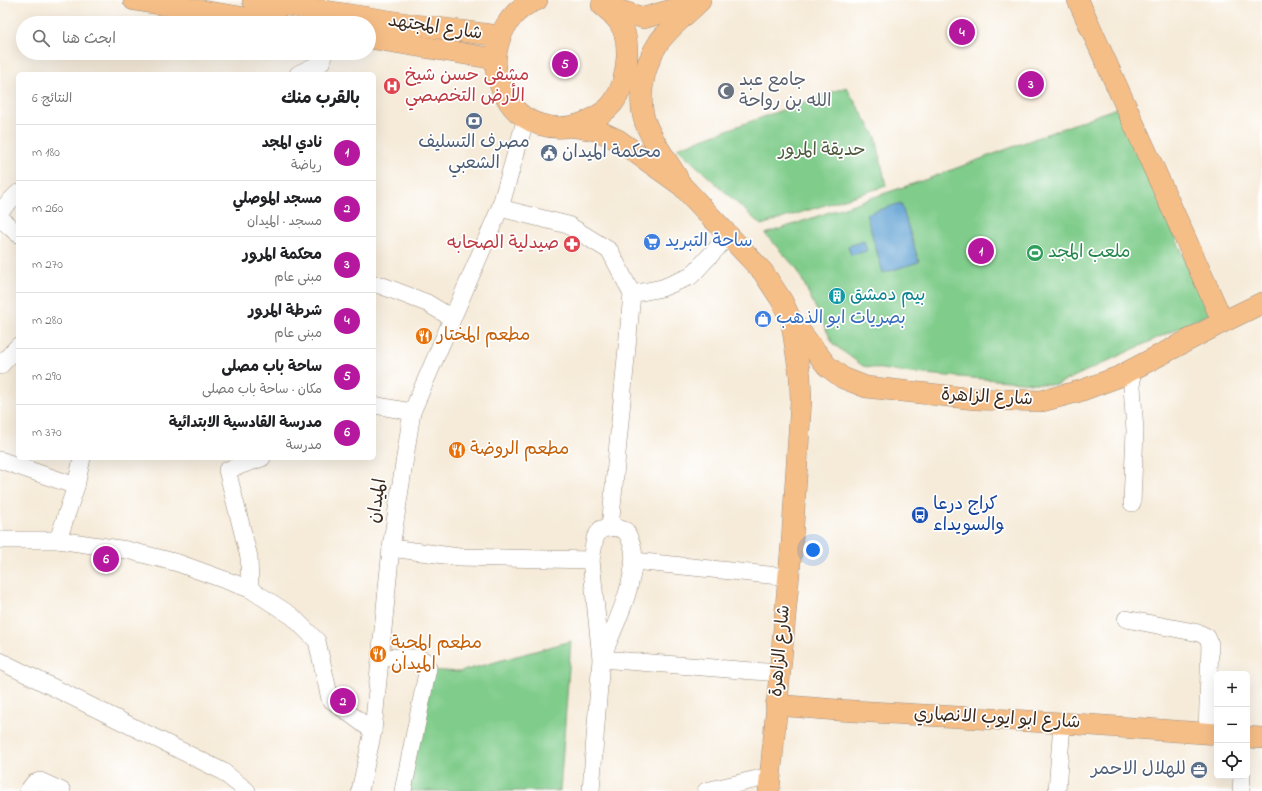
<!DOCTYPE html>
<html lang="ar">
<head>
<meta charset="utf-8">
<style>
	body { margin:0; font-family:"Indie Flower","Playpen Sans Arabic",sans-serif; background:#f2f2f2; color:#202124; direction:rtl }
	.controls { position:absolute; right:12px; bottom:12px; display:grid; overflow:hidden; border-radius:6px; box-shadow:0 4px 16px #0002 }
	.controls button { width:36px; height:36px; display:grid; place-items:center; padding:0; border:0; border-bottom:1px solid #e0e0e0; background:#fff; color:#202124; font:20px sans-serif }
	.you { position:absolute; left:813px; top:550px; width:14px; height:14px; margin:-10px; border:3px solid #fff; border-radius:50%; background:#1a73e8; box-shadow:0 0 0 6px #1a73e833 }
	.badge { display:grid; place-items:center; width:26px; height:26px; border-radius:50%; background:#b5179e; color:#fff; font-size:13px; font-weight:700 }
	.pin { position:absolute; translate:-50% -50%; border:2px solid #fff; box-shadow:0 1px 4px #0006 }
	.list { margin:0; padding:0; list-style:none }
	h2 { display:flex; justify-content:space-between; align-items:center; height:52px; margin:0; padding:0 16px; font-size:17px }
	h2 small { font-size:13px; font-weight:400; color:#757577 }
	.list li { display:grid; grid-template-columns:26px 1fr auto; gap:12px; align-items:center; box-sizing:border-box; height:56px; padding:0 16px; border-top:1px solid #e0e0e0 }
	.list b { display:block; font-size:15px; white-space:nowrap }
	.list p { margin:0; font-size:13px; white-space:nowrap; color:#757577 }
	.list em { font-size:13px; font-style:normal; color:#757577 }
	.icon { flex:none; width:22px; height:22px; fill:none; stroke:currentColor; stroke-width:2; stroke-linecap:round; stroke-linejoin:round }
	.map { position:relative; flex:none; width:1262px; height:791px; overflow:hidden; direction:ltr }
	.search { position:absolute; background:#fff; box-shadow:0 4px 16px #0002; left:16px; top:16px; width:360px; height:44px; display:flex; align-items:center; gap:10px; box-sizing:border-box; padding:0 14px; border-radius:22px; color:#757577; font-size:15px }
	.panel { position:absolute; background:#fff; box-shadow:0 4px 16px #0002; left:16px; top:72px; width:360px; height:388px; border-radius:6px; direction:rtl }
	.map>svg:first-child { display:block }
	.green { fill:#80cc8b; stroke:#5e7b54 }
	.water { fill:#5fa0d2; stroke:#4d6578 }
	.lines { fill:none; stroke-linecap:round; stroke-linejoin:round }
	.minor-casing { stroke:#988a7c; stroke-width:18 }
	.major-casing { stroke:#988a7c; stroke-width:22 }
	.minor { stroke:#fff; stroke-width:17 }
	.major { stroke:#f6be87; stroke-width:21 }
	.labels { text-anchor:middle; dominant-baseline:central; stroke-width:3.5; stroke-linejoin:round; paint-order:stroke }
	.street-label { font-size:18px; fill:#3b2a1e; stroke:#fff }
	.health-label { font-size:18px; fill:#be3a42; stroke:#fff; text-anchor:start }
	.worship-label { font-size:18px; fill:#5b616d; stroke:#fff; text-anchor:start }
	.service-label { font-size:18px; fill:#4e5e75; stroke:#fff }
	.park-label { font-size:18px; fill:#505b3f; stroke:#fff }
	.shop-label { font-size:18px; fill:#366cbe; stroke:#fff; text-anchor:start }
	.leisure-label { font-size:18px; fill:#27864d; stroke:#fff; text-anchor:start }
	.culture-label { font-size:18px; fill:#0d838f; stroke:#fff; text-anchor:start }
	.food-label { font-size:18px; fill:#c56008; stroke:#fff; text-anchor:start }
	.transit-label { font-size:18px; fill:#164399; stroke:#fff; text-anchor:start }
</style>
</head>
<body>
<div class="map">
<svg width="1262" height="791" viewBox="0 0 1262 791">
	<rect width="100%" height="100%" fill="#fff"/>
	<filter id="ink" filterUnits="userSpaceOnUse"><feTurbulence type="fractalNoise" baseFrequency=".025" numOctaves="2"/><feDisplacementMap in="SourceGraphic" scale="8" xChannelSelector="R" yChannelSelector="G"/><feConvolveMatrix kernelMatrix="1 2 1 2 8 2 1 2 1" color-interpolation-filters="sRGB"/></filter>
	<filter id="wash" filterUnits="userSpaceOnUse"><feTurbulence type="fractalNoise" baseFrequency=".012" numOctaves="4" result="noise"/><feDisplacementMap in="SourceGraphic" scale="16" xChannelSelector="R" yChannelSelector="G"/><feGaussianBlur stdDeviation="0.9" result="paint"/><feColorMatrix in="noise" values="0 0 0 0 0 0 0 0 0 0 0 0 0 0 0 0 0 1.4 0 .05"/><feComposite in="paint" operator="in"/></filter>
	<g filter="url(#wash)">
		<rect width="100%" height="100%" fill="#f6ebd9"/>
		<g class="green">
			<polygon points="846,87 876,137 886,186 761,225 677,148"/>
			<polygon points="1119,107 1209,314 1056,385 900,372 863,366 833,344 797,269 765,234 930,178"/>
			<polygon points="571,641 560,791 408,791 430,670 459,672"/>
		</g>
		<g class="water">
			<polygon points="901,203 919,262 883,273 866,214"/>
			<polygon points="864,241 867,251 851,255 848,246"/>
		</g>
	</g>
	<g filter="url(#ink)">
		<g class="lines">
			<defs>
				<g id="minor">
					<polyline points="298,74 321,63 324,53"/>
					<polyline points="500,208 568,225 610,251 632,294 610,528"/>
					<polyline points="0,211 18,193"/>
					<polyline points="0,218 18,234"/>
					<polyline points="374,285 380,285 427,303 452,318"/>
					<polyline points="632,294 662,288 691,276 730,234"/>
					<polyline points="0,366 18,346"/>
					<polyline points="1131,371 1135,431 1132,503"/>
					<polyline points="374,405 412,412"/>
					<polyline points="0,460 76,486"/>
					<polyline points="0,540 58,540 127,550 178,563 250,589 292,616 317,641 330,699 373,731"/>
					<polyline points="58,540 76,486 82,458"/>
					<polyline points="391,548 459,557 591,560"/>
					<polyline points="634,561 788,577"/>
					<polyline points="250,589 249,557 227,470 262,458"/>
					<polyline points="1126,619 1199,633 1207,637 1210,644 1207,734"/>
					<polyline points="380,657 419,658 425,661 428,668 403,791"/>
					<polyline points="0,661 222,771 247,791"/>
					<polyline points="28,791 34,783 40,781 62,791"/>
					<polyline points="360,791 373,731 391,548 412,412 500,208 526,118"/>
					<path d="M 591,791 L 601,659 L 591,560 L 595,538 L 601,529 L 615,527 L 626,531 C 629,537 632,543 633,549 C 638,580 613,630 601,659 L 779,673"/>
					<polyline points="706,791 770,776"/>
					<polyline points="1057,791 1062,723"/>
					<polyline points="1241,791 1242,776"/>
				</g>
				<g id="major">
					<polyline points="134,0 277,23"/>
					<polyline points="253,0 416,25 499,36"/>
					<path d="M 537,0 C 515,7 501,28 497,49 C 493,66 497,81 505,95 C 521,126 556,134 586,122 C 597,117 608,111 615,100 C 623,88 626,72 627,57 C 627,45 627,33 619,22 C 615,16 608,10 602,5"/>
					<polyline points="1078,0 1223,322"/>
					<polyline points="604,6 644,18 695,3"/>
					<polyline points="369,38 495,59"/>
					<polyline points="575,127 599,131 618,140 681,185 763,272 782,301 791,320 827,366 843,378 866,387 975,399 1042,401 1080,391 1118,377 1223,322 1262,303"/>
					<path d="M 677,177 C 667,161 656,146 648,129 C 635,103 643,66 659,42 C 668,29 689,12 700,1"/>
					<polyline points="776,705 837,710 1062,723 1217,734"/>
					<polyline points="1247,737 1262,738"/>
					<polyline points="769,791 792,541 801,400 800,376 792,325"/>
				</g>
			</defs>
			<use href="#minor" class="minor-casing"/>
			<use href="#major" class="major-casing"/>
			<use href="#minor" class="minor"/>
			<use href="#major" class="major"/>
		</g>
	</g>
	<defs>
		<symbol id="hospital-disc" viewBox="-11 -11 22 22"><circle r="9.5" fill="#e0444e" stroke="#fff"/><path d="M-5-5h3v3.5h4V-5h3V5h-3V1.5h-4V5h-3Z" fill="#fff"/></symbol>
		<symbol id="mosque-disc" viewBox="-11 -11 22 22"><circle r="9.5" fill="#6b7280" stroke="#fff"/><path d="M3.5-4.9A6 6 0 1 0 3.5 4.9A5 5 0 1 1 3.5-4.9Z" fill="#fff"/></symbol>
		<symbol id="bank-disc" viewBox="-11 -11 22 22"><circle r="9.5" fill="#5c6f8a" stroke="#fff"/><path d="M-6-4H6V4H-6ZM0-2.3a2.3 2.3 0 1 0 0 4.6a2.3 2.3 0 1 0 0-4.6Z" fill="#fff"/></symbol>
		<symbol id="civic-disc" viewBox="-11 -11 22 22"><circle r="9.5" fill="#5c6f8a" stroke="#fff"/><path d="M-.6-6.5H3V-4.5H.6V-3L4-1V1h2V6H-6V1h2V-1L-.6-3ZM-1.2 2.5V6h2.4V2.5Z" fill="#fff"/></symbol>
		<symbol id="supermarket-disc" viewBox="-11 -11 22 22"><circle r="9.5" fill="#3f7fe0" stroke="#fff"/><path d="M-6-5.5h2.5l.6 2H6L4.5 2H-2.5L-4.4-4H-6ZM-1.5 3.2a1.3 1.3 0 1 0 .1 0ZM3 3.2a1.3 1.3 0 1 0 .1 0Z" fill="#fff"/></symbol>
		<symbol id="pharmacy-disc" viewBox="-11 -11 22 22"><circle r="9.5" fill="#e0444e" stroke="#fff"/><path d="M-2-6h4v4h4v4h-4v4h-4v-4h-4v-4h4Z" fill="#fff"/></symbol>
		<symbol id="stadium-disc" viewBox="-11 -11 22 22"><circle r="9.5" fill="#2e9e5b" stroke="#fff"/><path d="M0-5a6.5 5 0 1 0 0 10a6.5 5 0 1 0 0-10ZM-3.5-1.8h7v3.6h-7Z" fill="#fff"/></symbol>
		<symbol id="building-disc" viewBox="-11 -11 22 22"><circle r="9.5" fill="#0f9aa8" stroke="#fff"/><path d="M-4-6H4V6H1V3H-1V6H-4ZM-2.5-4.3h1.7v1.8h-1.7ZM.8-4.3h1.7v1.8H.8ZM-2.5-1h1.7V.8h-1.7ZM.8-1h1.7V.8H.8Z" fill="#fff"/></symbol>
		<symbol id="shop-disc" viewBox="-11 -11 22 22"><circle r="9.5" fill="#3f7fe0" stroke="#fff"/><path d="M-5-2.5h2.3a2.7 3.5 0 0 1 5.4 0H5L5.5 6h-11ZM-1.5-2.5h3a1.5 2.3 0 0 0-3 0Z" fill="#fff"/></symbol>
		<symbol id="restaurant-disc" viewBox="-11 -11 22 22"><circle r="9.5" fill="#e8710a" stroke="#fff"/><path d="M-5-6h1v4h1v-4h1v4h1v-4h1v5L-1.5 .5V6h-2V.5L-5-1ZM5-6V6H3V1.5H1.5Q1.5-4 5-6Z" fill="#fff"/></symbol>
		<symbol id="bus-disc" viewBox="-11 -11 22 22"><circle r="9.5" fill="#1a4fb4" stroke="#fff"/><path d="M-5-6H5V4H4V6H2V4H-2V6H-4V4H-5ZM-3.5-4V0h7V-4ZM-3.5 1.2v1.5H-2V1.2ZM2 1.2v1.5H3.5V1.2Z" fill="#fff"/></symbol>
		<symbol id="office-disc" viewBox="-11 -11 22 22"><circle r="9.5" fill="#5c6f8a" stroke="#fff"/><path d="M-6-3h4V-5.5h4V-3h4V5H-6ZM-1-4.5V-3h2v-1.5ZM-6 0V1H6V0Z" fill="#fff"/></symbol>
	</defs>
	<g fill-rule="evenodd">
		<use href="#hospital-disc" x="382" y="76" width="20" height="20"/>
		<use href="#mosque-disc" x="716" y="81" width="20" height="20"/>
		<use href="#bank-disc" x="464" y="111" width="20" height="20"/>
		<use href="#civic-disc" x="539" y="143" width="20" height="20"/>
		<use href="#supermarket-disc" x="642" y="232" width="20" height="20"/>
		<use href="#pharmacy-disc" x="562" y="234" width="20" height="20"/>
		<use href="#stadium-disc" x="1025" y="243" width="20" height="20"/>
		<use href="#building-disc" x="827" y="286" width="20" height="20"/>
		<use href="#shop-disc" x="753" y="309" width="20" height="20"/>
		<use href="#restaurant-disc" x="414" y="326" width="20" height="20"/>
		<use href="#restaurant-disc" x="447" y="440" width="20" height="20"/>
		<use href="#bus-disc" x="910" y="505" width="20" height="20"/>
		<use href="#restaurant-disc" x="368" y="644" width="20" height="20"/>
		<use href="#office-disc" x="1189" y="760" width="20" height="20"/>
	</g>
	<g class="labels">
		<g class="street-label">
			<text transform="translate(435 28) rotate(8)">شارع المجتهد</text>
			<text transform="translate(987 398) rotate(3)">شارع الزاهرة</text>
			<text transform="translate(378 501) rotate(-81)">الميدان</text>
			<text transform="translate(781 651) rotate(-85)">شارع الزاهرة</text>
			<text transform="translate(997 719) rotate(3)">شارع ابو ايوب الانصاري</text>
		</g>
		<g class="health-label">
			<text x="405" y="76">مشفى حسن شيخ<tspan x="405" dy="21">الأرض التخصصي</tspan></text>
			<text x="559" y="244" text-anchor="end">صيدلية الصحابه</text>
		</g>
		<g class="worship-label">
			<text x="739" y="81">جامع عبد<tspan x="739" dy="21">الله بن رواحة</tspan></text>
		</g>
		<g class="service-label">
			<text x="474" y="143">مصرف التسليف<tspan x="474" dy="21">الشعبي</tspan></text>
			<text x="562" y="153" text-anchor="start">محكمة الميدان</text>
			<text x="1186" y="770" text-anchor="end">للهلال الاحمر</text>
		</g>
		<g class="park-label">
			<text x="822" y="151">حديقة المرور</text>
		</g>
		<g class="shop-label">
			<text x="665" y="242">ساحة التبريد</text>
			<text x="776" y="319">بصريات ابو الذهب</text>
		</g>
		<g class="leisure-label">
			<text x="1048" y="253">ملعب المجد</text>
		</g>
		<g class="culture-label">
			<text x="850" y="296">بيم دمشق</text>
		</g>
		<g class="food-label">
			<text x="437" y="336">مطعم المختار</text>
			<text x="470" y="450">مطعم الروضة</text>
			<text x="391" y="644">مطعم المحبة<tspan x="391" dy="21">الميدان</tspan></text>
		</g>
		<g class="transit-label">
			<text x="933" y="505">كراج درعا<tspan x="933" dy="21">والسويداء</tspan></text>
		</g>
	</g>
</svg>
<div class="controls">
<button>+</button>
<button>−</button>
<button><svg class="icon" aria-label="locate" viewBox="0 0 24 24"><circle cx="12" cy="12" r="6"/><path d="M12 2v4M12 18v4M2 12h4M18 12h4"/></svg></button>
</div>
<div class="you"></div>
<div class="pin badge" style="left:981px;top:251px">1</div>
<div class="pin badge" style="left:343px;top:701px">2</div>
<div class="pin badge" style="left:1031px;top:84px">3</div>
<div class="pin badge" style="left:962px;top:32px">4</div>
<div class="pin badge" style="left:565px;top:64px">5</div>
<div class="pin badge" style="left:106px;top:559px">6</div>
<div class="search"><svg class="icon" aria-label="search" viewBox="0 0 24 24"><circle cx="10" cy="10" r="6"/><path d="M15 15l6 6"/></svg>ابحث هنا</div>
<section class="panel">
<h2>بالقرب منك<small>النتائج: 6</small></h2>
<ul class="list">
<li><span class="badge">1</span><div><b>نادي المجد</b><p>رياضة</p></div><em>180 m</em></li>
<li><span class="badge">2</span><div><b>مسجد الموصلي</b><p>مسجد · الميدان</p></div><em>260 m</em></li>
<li><span class="badge">3</span><div><b>محكمة المرور</b><p>مبنى عام</p></div><em>270 m</em></li>
<li><span class="badge">4</span><div><b>شرطة المرور</b><p>مبنى عام</p></div><em>280 m</em></li>
<li><span class="badge">5</span><div><b>ساحة باب مصلى</b><p>مكان · ساحة باب مصلى</p></div><em>290 m</em></li>
<li><span class="badge">6</span><div><b>مدرسة القادسية الابتدائية</b><p>مدرسة</p></div><em>370 m</em></li>
</ul>
</section>
</div>
</body>
</html>
